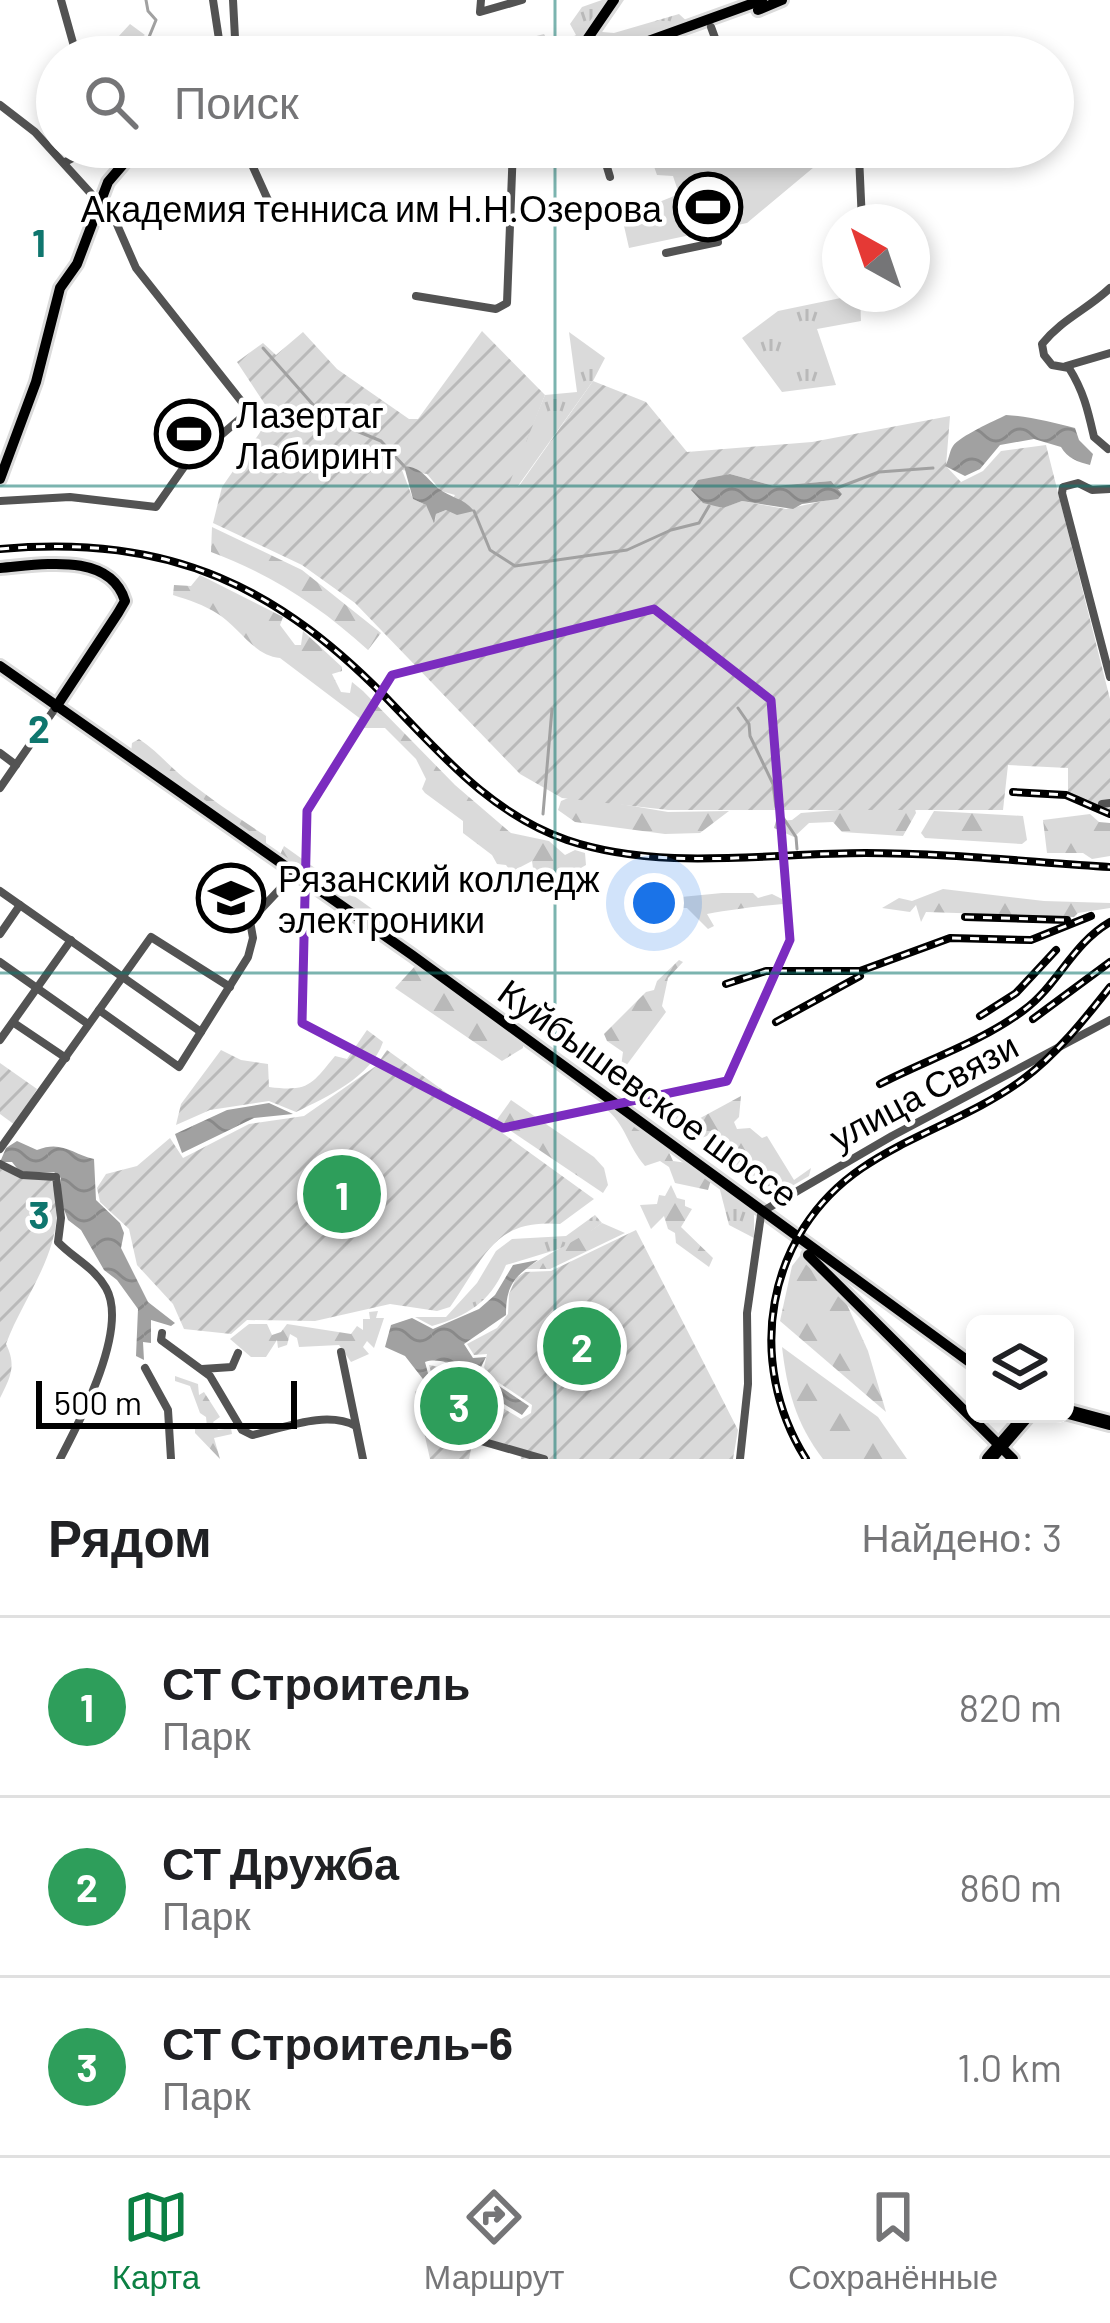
<!DOCTYPE html>
<html lang="ru">
<head>
<meta charset="utf-8">
<style>
	body { margin:0; font-family:Barlow,sans-serif; background:#f2f2f2; color:#202124 }
	.controls { position:absolute; right:36px; bottom:36px; display:grid; overflow:hidden; border-radius:18px; box-shadow:0 6px 18px #0003 }
	.controls button { width:108px; height:108px; display:grid; place-items:center; padding:0; border:0; border-bottom:3px solid #e0e0e0; background:#fff; color:#202124; font:60px sans-serif }
	.compass { position:absolute; left:822px; top:204px; width:108px; height:108px; border-radius:50%; background:#fff; box-shadow:0 6px 18px #0003; rotate:320deg }
	.scale { position:absolute; left:36px; bottom:30px; width:261px; box-sizing:border-box; padding-left:12px; border:6px solid #000; border-top:0; font-size:33px; line-height:42px; white-space:nowrap; color:#000; -webkit-text-stroke:9px #fff; paint-order:stroke }
	.you { position:absolute; left:654px; top:903px; width:42px; height:42px; margin:-30px; border:9px solid #fff; border-radius:50%; background:#1a73e8; box-shadow:0 0 0 18px #1a73e833 }
	.badge { display:grid; place-items:center; width:78px; height:78px; border-radius:50%; background:#0b8043; color:#fff; font-size:39px; font-weight:700 }
	.pin { position:absolute; translate:-50% -50%; border:6px solid #fff; box-shadow:0 3px 12px #0006 }
	.list { margin:0; padding:0; list-style:none }
	h2 { display:flex; justify-content:space-between; align-items:center; height:156px; margin:0; padding:0 48px; font-size:51px }
	h2 small { font-size:39px; font-weight:400; color:#757577 }
	.list li { display:grid; grid-template-columns:78px 1fr auto; gap:36px; align-items:center; box-sizing:border-box; height:180px; padding:0 48px; border-top:3px solid #e0e0e0 }
	.list b { display:block; font-size:45px; white-space:nowrap }
	.list p { margin:0; font-size:39px; white-space:nowrap; color:#757577 }
	.list em { font-size:39px; font-style:normal; color:#757577 }
	.icon { flex:none; width:66px; height:66px; fill:none; stroke:currentColor; stroke-width:2; stroke-linecap:round; stroke-linejoin:round }
	.map { position:relative; flex:none; width:1110px; height:1459px; overflow:hidden }
	.search { position:absolute; background:#fff; box-shadow:0 6px 18px #0003; left:36px; right:36px; top:36px; height:132px; display:flex; align-items:center; gap:30px; box-sizing:border-box; padding:0 42px; border-radius:66px; color:#757577; font-size:45px }
	.sheet { height:696px; background:#fff }
	nav { display:flex; justify-content:space-around; align-items:center; box-sizing:border-box; height:168px; border-top:3px solid #e0e0e0; background:#fff; font-size:33px; color:#757577 }
	nav a { display:grid; justify-items:center; gap:6px }
	nav .on { color:#0b8043 }
	.map>svg:first-child { display:block }
	.grass { fill:url(#grass-tufts) }
	.forest { fill:url(#forest-firs) }
	.park { fill:#dadada }
	.garden { fill:url(#garden-furrows); fill-rule:evenodd }
	.water { fill:url(#water-waves) }
	.lines { fill:none; stroke-linecap:round; stroke-linejoin:round }
	.stream { stroke:#a1a1a1; stroke-width:3 }
	.major-casing { stroke:#dbdbdb; stroke-width:16 }
	.highway-casing { stroke:#dbdbdb; stroke-width:20 }
	.minor { stroke:#535353; stroke-width:8 }
	.major { stroke:#000; stroke-width:10 }
	.highway { stroke:#000; stroke-width:14 }
	.rail-casing { stroke:#000; stroke-width:8 }
	.rail { stroke:#fff; stroke-width:3; stroke-dasharray:9; stroke-linecap:butt }
	.marked { fill:none; stroke:#7b2cbf; stroke-width:9; stroke-linejoin:round }
	.grid { fill:none; stroke:#0f766e; stroke-width:3; stroke-opacity:0.55 }
	.labels { text-anchor:middle; dominant-baseline:central; stroke-width:9; stroke-linejoin:round; paint-order:stroke }
	.poi-label { font-size:36px; fill:#000; stroke:#fff; text-anchor:start }
	.street-label { font-size:36px; fill:#000; stroke:#fff }
	.grid-label { font-size:39px; text-anchor:middle; font-weight:bold; fill:#0f766e; stroke:#fff; stroke-width:9; stroke-linejoin:round; paint-order:stroke }
</style>
</head>
<body>
<div class="map">
<svg width="1110" height="1459" viewBox="0 0 1110 1459">
	<defs>
		<pattern id="grass-tufts" width="24" height="20" patternUnits="userSpaceOnUse" patternTransform="scale(3)"><rect width="24" height="20" fill="#dadada"/><path d="M3 7l-1-3M5 7V3M7 7l1-3M15 17l-1-3M17 17v-4M19 17l1-3" fill="none" stroke="#b9b9b9"/></pattern>
		<pattern id="forest-firs" width="22" height="20" patternUnits="userSpaceOnUse" patternTransform="scale(3)"><rect width="22" height="20" fill="#dadada"/><path d="M5 1l3.5 6h-7zM16 11l3.5 6h-7z" fill="#b9b9b9"/></pattern>
		<pattern id="garden-furrows" width="10" height="10" patternUnits="userSpaceOnUse" patternTransform="scale(3)"><rect width="10" height="10" fill="#dadada"/><path d="M-1 1l2-2M0 10L10 0M9 11l2-2" fill="none" stroke="#b9b9b9"/></pattern>
		<pattern id="water-waves" width="16" height="10" patternUnits="userSpaceOnUse" patternTransform="scale(3)"><rect width="16" height="10" fill="#a1a1a1"/><path d="M0 5q4-4 8 0t8 0" fill="none" stroke="#898989"/></pattern>
	</defs>
	<rect width="100%" height="100%" fill="#fff"/>
	<g class="grass">
		<polygon points="602,0 611,0 570,57 481,57 480,51 544,34 552,48 576,35 570,24 582,7"/>
		<path d="M 618,0 L 624,0 L 602,32 L 614,33 L 679,14 L 690,24 C 655,38 617,57 579,57 Z"/>
		<polygon points="860,294 861,321 817,329 836,385 782,392 742,338 778,311"/>
		<polygon points="569,332 605,358 593,381 518,486 506,487 545,395 577,392"/>
		<polygon points="722,1188 754,1212 754,1238 729,1225 720,1190"/>
		<path d="M 595,1215 L 602,1223 L 572,1245 L 506,1265 C 491,1301 470,1315 432,1326 L 415,1317 L 446,1317 L 477,1283 L 496,1251 L 512,1239 L 566,1236 Z"/>
	</g>
	<g class="forest">
		<polygon points="130,24 145,35 130,45 139,57 82,57 80,47 118,37"/>
		<path d="M 212,527 L 302,570 L 381,633 L 368,650 C 321,607 271,574 211,552 Z"/>
		<path d="M 200,575 L 283,617 L 280,625 L 295,645 L 301,645 L 303,631 L 342,667 L 342,671 L 332,674 L 341,692 L 350,693 L 352,682 L 363,691 L 455,785 L 511,833 L 549,841 L 565,855 L 575,850 L 585,853 L 586,865 L 555,883 L 545,877 L 535,883 L 532,861 L 511,872 L 506,865 L 497,864 L 492,855 L 463,833 L 463,821 L 425,793 L 422,789 L 426,779 L 416,759 L 385,728 L 361,728 L 362,720 L 280,658 C 254,656 239,627 218,614 C 204,605 189,600 173,595 L 174,585 L 191,586 Z"/>
		<path d="M 139,739 C 156,750 168,765 184,778 C 211,799 238,818 266,836 L 266,844 L 131,753 L 132,743 Z"/>
		<polygon points="573,796 668,812 729,811 700,833 665,834 575,822 558,810 561,801"/>
		<polygon points="863,808 915,809 916,813 903,836 842,832 833,822 809,823 794,837 774,828 776,821 792,820 801,813"/>
		<polygon points="934,811 1023,816 1027,840 1022,844 925,838 921,833"/>
		<polygon points="1090,814 1099,822 1110,823 1110,856 1092,859 1083,853 1047,853 1043,820"/>
		<polygon points="284,846 392,923 392,927 383,930 279,857"/>
		<polygon points="943,889 1044,901 1110,903 1110,908 1078,913 1074,917 926,912 921,922 916,905 910,912 882,908 899,898 912,901"/>
		<path d="M 722,893 L 753,893 L 758,898 L 772,894 L 782,899 L 783,904 C 760,906 736,909 707,914 L 714,926 L 708,929 L 687,908 L 656,908 L 661,899 Z"/>
		<polygon points="679,960 683,962 668,978 662,1006 666,1012 620,1074 623,1052 607,1041 604,1034 646,992 654,990 657,981"/>
		<polygon points="416,965 523,1043 523,1048 502,1061 395,988"/>
		<path d="M 635,1085 L 693,1122 L 741,1096 L 739,1117 L 734,1122 L 737,1129 L 750,1128 L 762,1138 L 767,1136 L 794,1180 L 811,1168 L 809,1176 L 780,1193 C 753,1179 729,1164 708,1143 L 714,1140 L 710,1135 L 701,1138 L 674,1117 L 675,1112 C 658,1110 640,1101 635,1085 Z"/>
		<polygon points="511,1100 594,1157 604,1168 608,1185 603,1193 496,1121"/>
		<path d="M 607,1104 L 667,1148 L 673,1161 L 687,1163 L 711,1180 L 708,1190 L 675,1183 L 669,1167 L 660,1161 L 645,1166 C 627,1145 626,1125 605,1108 Z"/>
		<polygon points="671,1185 677,1198 685,1200 685,1206 692,1209 681,1227 713,1258 709,1267 676,1243 675,1233 668,1229 664,1216 651,1229 640,1205 657,1204 659,1195 665,1196"/>
		<path d="M 602,1223 L 625,1233 L 550,1269 L 525,1269 C 550,1252 577,1241 602,1223 Z"/>
		<polygon points="803,1252 844,1298 868,1351 886,1412 780,1321 792,1266"/>
		<polygon points="378,1311 376,1318 384,1318 374,1348 367,1341 363,1347 369,1354 351,1362 339,1345 299,1347 297,1338 290,1334 287,1345 278,1348 277,1340 266,1357 251,1357 230,1339 249,1324 267,1324 272,1335 281,1332 287,1324 351,1334 357,1326 363,1330 363,1319 370,1319 369,1312"/>
		<path d="M 782,1347 L 878,1417 L 907,1459 L 823,1459 C 796,1424 787,1390 782,1347 Z"/>
		<polygon points="175,1376 198,1384 199,1395 204,1392 220,1417 213,1422 218,1430 231,1428 232,1434 214,1438 220,1459 195,1433 195,1426 207,1427 206,1417 200,1413 190,1386 175,1381"/>
	</g>
	<polygon class="park" points="658,147 838,147 747,223 629,248 622,217 679,194 673,176 657,175 650,155"/>
	<g class="garden">
		<path d="M 482,331 L 545,395 L 508,487 L 519,486 L 593,381 L 646,402 L 687,452 L 812,442 L 950,416 L 946,466 L 961,482 L 983,471 L 1001,451 L 1046,445 L 1110,699 L 1110,811 L 1068,794 L 1068,768 L 1008,765 L 1003,810 L 668,810 L 562,798 L 520,774 L 355,603 L 302,565 L 213,523 L 222,487 L 272,415 L 237,362 L 263,343 L 276,355 L 303,332 L 337,369 L 409,419 L 418,419 ZM 402,470 L 427,474 L 441,491 L 455,495 L 446,510 L 436,514 L 435,520 L 426,505 L 413,499 ZM 730,474 L 774,486 L 831,481 L 828,500 L 786,509 L 742,501 L 722,508 L 699,499 L 702,482 Z"/>
		<path d="M 367,1030 L 383,1042 C 371,1077 327,1097 296,1112 L 269,1101 L 210,1110 L 176,1125 L 181,1104 L 221,1050 L 241,1060 L 268,1064 L 269,1087 C 309,1092 311,1085 335,1056 L 347,1059 Z"/>
		<path d="M 387,1050 L 594,1199 L 560,1224 C 493,1218 484,1259 450,1307 L 437,1311 L 390,1304 L 315,1321 L 247,1320 L 231,1334 L 184,1329 L 173,1304 L 137,1265 L 129,1229 L 100,1202 L 97,1188 L 106,1174 L 137,1166 L 170,1138 L 183,1158 L 249,1124 L 304,1116 L 376,1066 Z"/>
		<polygon points="0,1063 37,1089 15,1125 0,1114"/>
		<path d="M 0,1169 L 51,1179 C 73,1240 26,1290 6,1344 C 17,1366 10,1378 0,1398 Z"/>
		<path d="M 636,1230 L 738,1430 L 733,1459 L 521,1459 L 522,1454 L 473,1440 L 469,1459 L 430,1459 L 415,1391 L 432,1399 L 436,1390 L 429,1365 C 452,1369 460,1381 479,1393 C 492,1403 507,1410 521,1419 L 531,1413 L 532,1405 L 489,1376 L 484,1367 L 487,1354 L 474,1355 L 467,1344 L 497,1328 L 508,1314 L 509,1294 L 516,1278 L 525,1272 L 551,1271 Z"/>
	</g>
	<g class="water">
		<path d="M 1006,415 C 1029,416 1054,423 1075,428 L 1079,440 L 1093,454 L 1090,465 C 1078,462 1067,458 1061,447 L 1034,439 L 1000,445 L 980,469 L 965,476 L 945,466 C 949,460 949,452 953,446 C 960,436 994,421 1006,415 Z"/>
		<path d="M 404,466 C 423,468 425,477 438,488 C 450,498 464,498 474,511 L 457,515 L 446,510 L 436,514 L 434,523 L 426,505 L 413,499 Z"/>
		<polygon points="730,474 774,486 831,481 842,494 838,499 802,504 793,509 742,501 723,508 703,503 691,490 698,480"/>
		<polygon points="269,1103 293,1114 254,1118 182,1153 175,1134 227,1110"/>
		<path d="M 17,1141 L 37,1150 C 62,1140 72,1154 94,1159 L 96,1200 L 120,1223 L 124,1233 L 121,1248 L 148,1302 L 175,1323 L 171,1326 L 151,1320 L 151,1343 L 143,1342 L 144,1360 L 136,1356 L 138,1309 L 117,1280 L 104,1270 L 81,1230 L 68,1220 L 60,1199 L 61,1178 L 54,1172 L 20,1172 L 12,1162 L 0,1162 L 6,1148 Z"/>
		<path d="M 538,1260 C 514,1277 506,1285 506,1315 L 464,1344 L 473,1358 L 486,1357 L 481,1367 L 487,1378 L 529,1406 L 522,1415 L 473,1385 C 466,1369 442,1356 425,1362 L 433,1392 L 405,1356 L 385,1347 L 391,1325 L 412,1318 L 433,1329 L 479,1309 L 495,1295 L 513,1265 Z"/>
	</g>
	<g class="lines">
		<g class="stream">
			<polyline points="146,0 148,11 156,20 147,42 151,57"/>
			<polyline points="263,348 323,416 335,415 347,427 381,441 404,466"/>
			<polyline points="837,488 879,472 933,468"/>
			<polyline points="474,511 490,550 515,566 627,550 671,530 699,523 709,506"/>
			<polyline points="738,708 749,724 750,736 773,784 776,807 796,837 797,849"/>
			<polyline points="543,814 552,709"/>
		</g>
		<defs>
			<g id="major">
				<polyline points="758,10 782,0"/>
				<polyline points="575,57 614,0"/>
				<polyline points="604,57 762,0"/>
				<polyline points="0,479 36,382 60,288 77,264 108,182 138,147"/>
				<path d="M 0,568 C 40,565 110,551 125,601 L 118,613 L 56,707"/>
				<polyline points="0,666 412,955 975,1366"/>
				<polyline points="808,1255 1013,1459"/>
			</g>
			<g id="highway">
				<polyline points="1065,1411 1110,1423"/>
				<polyline points="989,1459 1028,1414"/>
			</g>
		</defs>
		<use href="#major" class="major-casing"/>
		<use href="#highway" class="highway-casing"/>
		<g class="minor">
			<polyline points="61,0 77,57"/>
			<polyline points="213,0 220,46 227,55 236,57"/>
			<polyline points="233,0 236,57"/>
			<polyline points="481,0 480,12 522,0"/>
			<polyline points="711,27 722,57"/>
			<polyline points="0,105 35,132 115,220 136,268 249,411 184,467 156,507 70,497 0,501"/>
			<polyline points="244,147 277,220"/>
			<polyline points="601,147 610,177"/>
			<polyline points="848,147 859,156 862,222"/>
			<polyline points="860,147 865,150"/>
			<polyline points="65,162 81,154 86,147"/>
			<polyline points="666,253 718,242"/>
			<polyline points="416,296 496,309 507,303 513,147"/>
			<polyline points="1066,366 1110,353"/>
			<path d="M 1108,449 L 1094,437 C 1088,411 1084,392 1069,368 L 1052,365 L 1044,355 L 1042,344 C 1062,319 1088,309 1110,288"/>
			<polyline points="1110,489 1092,490 1078,483 1063,487 1062,493 1110,677"/>
			<polyline points="0,753 16,765"/>
			<polyline points="0,788 56,707"/>
			<polyline points="1102,804 1110,803"/>
			<polyline points="0,891 201,1032"/>
			<polyline points="0,934 20,905"/>
			<polyline points="0,962 88,1024"/>
			<polyline points="99,1010 179,1067 248,957 253,938 250,921 293,875"/>
			<polyline points="14,1023 66,1058"/>
			<polyline points="0,1040 71,940"/>
			<polyline points="0,1149 151,937 230,987"/>
			<path d="M 0,1164 L 22,1175 L 56,1177 L 61,1218 L 58,1242 C 73,1258 94,1267 106,1288 C 129,1329 80,1421 60,1459"/>
			<polyline points="763,1211 892,1136 1110,1020"/>
			<path d="M 162,1333 L 161,1340 L 210,1376 L 242,1430 L 252,1435 C 284,1428 326,1410 356,1426"/>
			<polyline points="341,1352 363,1459"/>
			<polyline points="145,1368 168,1410 171,1459"/>
			<polyline points="202,1369 232,1367 238,1353"/>
			<polyline points="474,1439 544,1459"/>
			<polyline points="740,1459 748,1384 747,1313 761,1215"/>
		</g>
		<use href="#major" class="major"/>
		<use href="#highway" class="highway"/>
		<defs>
			<g id="rail">
				<path d="M 0,549 C 171,534 280,586 396,708 C 447,761 495,815 567,840 C 661,872 768,853 865,853 C 946,853 1029,862 1110,867"/>
				<polyline points="1013,792 1066,795 1110,814"/>
				<polyline points="965,917 1067,920"/>
				<polyline points="726,984 766,971 860,971 950,938 1031,940 1091,916"/>
				<polyline points="980,1016 1016,993 1056,950"/>
				<polyline points="1033,1019 1110,962"/>
				<polyline points="776,1022 860,976"/>
				<path d="M 880,1084 C 926,1060 982,1042 1024,1010 C 1058,985 1072,944 1110,922"/>
				<path d="M 806,1459 C 745,1362 765,1234 862,1168 C 912,1134 973,1116 1022,1080 C 1056,1055 1084,1020 1110,987"/>
			</g>
		</defs>
		<use href="#rail" class="rail-casing"/>
		<use href="#rail" class="rail"/>
	</g>
	<path class="marked" d="M 654,609 L 771,700 L 790,940 L 727,1081 L 503,1128 L 302,1023 L 307,811 L 392,675 Z"/>
	<path class="grid" d="M 555,0 L 555,57M 555,147 L 555,1459M 0,486 L 1110,486M 0,973 L 1110,973"/>
	<defs>
		<symbol id="stadium-ring" viewBox="-11 -11 22 22"><circle r="9.5" fill="#fff" stroke="#000" stroke-width="1.5"/><path d="M0-5a6.5 5 0 1 0 0 10a6.5 5 0 1 0 0-10ZM-3.5-1.8h7v3.6h-7Z" fill="#000"/></symbol>
		<symbol id="university-ring" viewBox="-11 -11 22 22"><circle r="9.5" fill="#fff" stroke="#000" stroke-width="1.5"/><path d="M0-5L7-2L0 1L-7-2ZM-4 1L0 2.5L4 1V4Q0 6-4 4Z" fill="#000"/></symbol>
	</defs>
	<g fill-rule="evenodd">
		<use href="#stadium-ring" x="670" y="169" width="76" height="76"/>
		<use href="#stadium-ring" x="151" y="396" width="76" height="76"/>
		<use href="#university-ring" x="193" y="860" width="76" height="76"/>
	</g>
	<g class="labels">
		<g class="poi-label">
			<text x="662" y="207" text-anchor="end">Академия тенниса им Н.Н.Озерова</text>
			<text x="236" y="413">Лазертаг<tspan x="236" dy="41">Лабиринт</tspan></text>
			<text x="278" y="877">Рязанский колледж<tspan x="278" dy="41">электроники</tspan></text>
		</g>
		<g class="street-label">
			<text transform="translate(923 1090) rotate(-28)">улица Связи</text>
			<text transform="translate(649 1092) rotate(36)">Куйбышевское шоссе</text>
		</g>
	</g>
	<g class="grid-label">
		<text x="39" y="257">1</text>
		<text x="39" y="743">2</text>
		<text x="39" y="1229">3</text>
	</g>
</svg>
<div class="controls">
<button><svg class="icon" aria-label="layers" viewBox="0 0 24 24"><path d="M12 4l9 5-9 5-9-5zM3 14l9 5 9-5"/></svg></button>
</div>
<svg class="compass" viewBox="-18 -18 36 36"><path d="M0-13l5 13h-10z" fill="#e53935"/><path d="M0 13l5-13h-10z" fill="#757577"/></svg>
<div class="scale">500 m</div>
<div class="you"></div>
<div class="pin badge" style="left:342px;top:1194px;background:#2e9e5b">1</div>
<div class="pin badge" style="left:582px;top:1346px;background:#2e9e5b">2</div>
<div class="pin badge" style="left:459px;top:1406px;background:#2e9e5b">3</div>
<div class="search"><svg class="icon" aria-label="search" viewBox="0 0 24 24"><circle cx="10" cy="10" r="6"/><path d="M15 15l6 6"/></svg>Поиск</div>
</div>
<section class="sheet">
<h2>Рядом<small>Найдено: 3</small></h2>
<ul class="list">
<li><span class="badge" style="background:#2e9e5b">1</span><div><b>СТ Строитель</b><p>Парк</p></div><em>820 m</em></li>
<li><span class="badge" style="background:#2e9e5b">2</span><div><b>СТ Дружба</b><p>Парк</p></div><em>860 m</em></li>
<li><span class="badge" style="background:#2e9e5b">3</span><div><b>СТ Строитель-6</b><p>Парк</p></div><em>1.0 km</em></li>
</ul>
</section>
<nav>
<a class="on"><svg class="icon" aria-label="map" viewBox="0 0 24 24"><path d="M3 6l6-2 6 2 6-2v14l-6 2-6-2-6 2zM9 4v14M15 6v14"/></svg>Карта</a>
<a><svg class="icon" aria-label="directions" viewBox="0 0 24 24"><path d="M12 3l9 9-9 9-9-9zM9 14v-3h6M13 9l2 2-2 2"/></svg>Маршрут</a>
<a><svg class="icon" aria-label="saved" viewBox="0 0 24 24"><path d="M7 4h10v16l-5-4-5 4z"/></svg>Сохранённые</a>
</nav>
</body>
</html>
